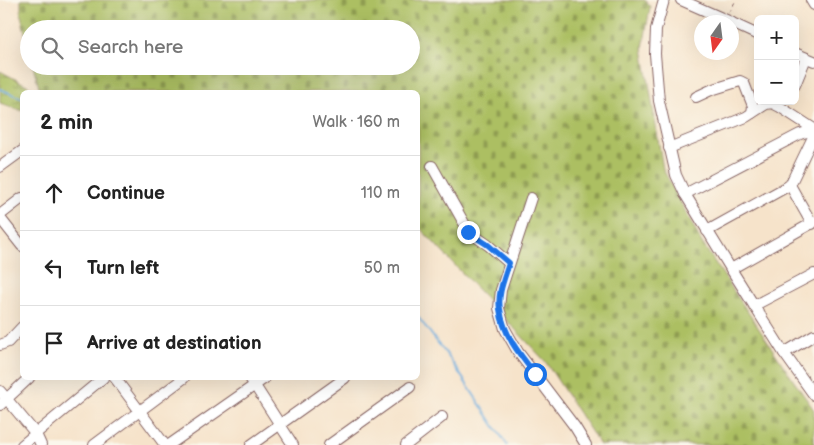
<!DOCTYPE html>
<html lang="en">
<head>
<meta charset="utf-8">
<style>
	body { margin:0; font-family:"Balsamiq Sans",sans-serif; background:#f2f2f2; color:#222 }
	.controls { position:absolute; right:15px; top:15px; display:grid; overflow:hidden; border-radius:8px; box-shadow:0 5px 20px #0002 }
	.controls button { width:45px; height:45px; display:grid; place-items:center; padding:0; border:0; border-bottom:1px solid #e0e0e0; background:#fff; color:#222; font:25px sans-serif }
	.compass { position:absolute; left:694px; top:15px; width:45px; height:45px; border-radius:50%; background:#fff; box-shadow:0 5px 20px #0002; rotate:194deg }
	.stop { position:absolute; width:15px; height:15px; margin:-11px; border:4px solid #1a73e8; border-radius:50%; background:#fff }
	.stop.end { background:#1a73e8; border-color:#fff; box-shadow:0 1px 5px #0008 }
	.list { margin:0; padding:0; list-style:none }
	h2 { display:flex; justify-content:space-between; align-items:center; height:65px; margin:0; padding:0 20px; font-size:21px }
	h2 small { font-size:16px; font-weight:400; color:#767676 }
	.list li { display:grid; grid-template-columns:32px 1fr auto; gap:15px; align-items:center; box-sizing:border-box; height:75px; padding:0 20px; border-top:1px solid #e0e0e0 }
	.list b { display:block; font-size:19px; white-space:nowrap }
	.list em { font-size:16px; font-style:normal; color:#767676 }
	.icon { flex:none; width:28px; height:28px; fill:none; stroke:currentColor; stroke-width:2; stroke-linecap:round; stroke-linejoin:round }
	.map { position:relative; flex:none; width:814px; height:445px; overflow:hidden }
	.search { position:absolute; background:#fff; box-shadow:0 5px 20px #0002; left:20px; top:20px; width:400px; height:55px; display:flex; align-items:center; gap:12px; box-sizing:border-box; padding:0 18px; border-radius:28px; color:#767676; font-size:19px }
	.panel { position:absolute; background:#fff; box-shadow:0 5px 20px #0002; left:20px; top:90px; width:400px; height:290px; border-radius:8px }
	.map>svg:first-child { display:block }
	.wetland { fill:url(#wetland-marsh); stroke:#7b6f46 }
	.cemetery { fill:url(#cemetery-stones); stroke:#7b6f46 }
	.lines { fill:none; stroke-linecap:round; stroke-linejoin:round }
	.stream { stroke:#6aacde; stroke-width:2 }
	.minor-casing { stroke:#866463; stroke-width:12 }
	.path { stroke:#866463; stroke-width:1; stroke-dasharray:4 4; stroke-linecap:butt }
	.minor { stroke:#fff; stroke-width:10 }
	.route { stroke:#1a73e8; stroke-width:6 }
</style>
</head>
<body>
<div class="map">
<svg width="814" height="445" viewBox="0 0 814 445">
	<defs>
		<pattern id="wetland-marsh" width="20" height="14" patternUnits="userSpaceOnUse" patternTransform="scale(1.25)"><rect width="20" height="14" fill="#acbf62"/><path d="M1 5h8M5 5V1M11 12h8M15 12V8" fill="none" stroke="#8e9b51"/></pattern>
		<pattern id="cemetery-stones" width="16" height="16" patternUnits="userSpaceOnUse" patternTransform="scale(1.25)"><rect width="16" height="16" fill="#acbf62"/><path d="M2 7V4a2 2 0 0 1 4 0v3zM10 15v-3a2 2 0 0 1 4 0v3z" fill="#8e9b51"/></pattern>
	</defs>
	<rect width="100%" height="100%" fill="#fbf7ec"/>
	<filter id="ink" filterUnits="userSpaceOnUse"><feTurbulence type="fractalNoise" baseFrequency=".02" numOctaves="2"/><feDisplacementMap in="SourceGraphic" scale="10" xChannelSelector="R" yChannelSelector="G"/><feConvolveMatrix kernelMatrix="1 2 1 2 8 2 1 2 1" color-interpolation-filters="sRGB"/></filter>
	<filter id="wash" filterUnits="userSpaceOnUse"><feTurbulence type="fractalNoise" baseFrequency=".0096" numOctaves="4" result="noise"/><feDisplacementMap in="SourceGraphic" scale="20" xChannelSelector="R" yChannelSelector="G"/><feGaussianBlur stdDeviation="1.12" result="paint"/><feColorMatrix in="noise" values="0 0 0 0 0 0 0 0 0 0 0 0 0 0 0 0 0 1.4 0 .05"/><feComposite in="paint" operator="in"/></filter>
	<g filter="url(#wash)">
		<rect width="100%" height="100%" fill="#f6e3ca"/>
		<polygon class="wetland" points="0,71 40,92 22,92 22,111 0,103"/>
		<polygon class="cemetery" points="21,0 645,0 650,7 643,48 663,169 702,243 791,377 814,410 814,445 600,445 545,361 418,226 418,92 48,92 39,87 33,66 411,66 411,29 29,29 29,50 21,15"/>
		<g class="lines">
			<g class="stream">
				<polyline points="0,89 22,98"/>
				<polyline points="418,317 448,356 507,445"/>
			</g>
		</g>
	</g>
	<g filter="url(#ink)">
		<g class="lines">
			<defs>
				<g id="minor">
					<polyline points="664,0 656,29 655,54 659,101 676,175 685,194 731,269 784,353 814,395"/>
					<polyline points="681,0 731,22"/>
					<polyline points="811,0 814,5"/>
					<polyline points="732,23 758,35"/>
					<polyline points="795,53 814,61"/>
					<polyline points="795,85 806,58"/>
					<polyline points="696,97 711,90 740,81 744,83 753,106 752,113"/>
					<polyline points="669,148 746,117 766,104 772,103 780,107 814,129"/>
					<polyline points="432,166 469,232 488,245 509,263"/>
					<polyline points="0,167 22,151"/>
					<polyline points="790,185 812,224"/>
					<polyline points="685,194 800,134 814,130"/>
					<polyline points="531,198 501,290 499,308 505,329 518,352 575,427 586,445"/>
					<polyline points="0,215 22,198"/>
					<polyline points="0,218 22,246"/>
					<polyline points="707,231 790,185 814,135"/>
					<polyline points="731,269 814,222"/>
					<polyline points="755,305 814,274"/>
					<polyline points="0,345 8,342 22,327"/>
					<polyline points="784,353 814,335"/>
					<polyline points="115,378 165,445"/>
					<polyline points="250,378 293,445"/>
					<polyline points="0,391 36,434 41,445"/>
					<polyline points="0,405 29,378"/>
					<polyline points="22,445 103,378"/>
					<polyline points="94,445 184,378"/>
					<polyline points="169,445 265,378"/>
					<polyline points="251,445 345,378"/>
					<polyline points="329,445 410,387"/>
					<polyline points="406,445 442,417"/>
				</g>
			</defs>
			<use href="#minor" class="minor-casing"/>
			<polyline class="path" points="729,13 736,0"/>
			<use href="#minor" class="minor"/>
		</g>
	</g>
	<g class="lines" filter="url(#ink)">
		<path class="route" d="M 468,232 L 488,245 L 509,263 C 505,277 497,294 500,309 C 503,334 520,355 535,374"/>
	</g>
</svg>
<div class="controls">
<button>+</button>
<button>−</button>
</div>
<svg class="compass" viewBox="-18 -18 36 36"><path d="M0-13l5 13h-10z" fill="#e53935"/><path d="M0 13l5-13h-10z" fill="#767676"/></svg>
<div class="stop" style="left:535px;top:374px"></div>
<div class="stop end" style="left:468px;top:232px"></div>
<div class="search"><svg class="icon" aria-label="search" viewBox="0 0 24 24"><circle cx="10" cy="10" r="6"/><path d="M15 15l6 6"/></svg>Search here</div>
<section class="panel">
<h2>2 min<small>Walk · 160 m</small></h2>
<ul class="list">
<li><svg class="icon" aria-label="ahead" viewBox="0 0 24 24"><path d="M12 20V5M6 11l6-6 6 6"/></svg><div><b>Continue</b></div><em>110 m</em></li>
<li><svg class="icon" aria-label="left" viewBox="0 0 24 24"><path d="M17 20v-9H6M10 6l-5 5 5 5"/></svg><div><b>Turn left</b></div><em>50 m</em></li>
<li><svg class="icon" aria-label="arrive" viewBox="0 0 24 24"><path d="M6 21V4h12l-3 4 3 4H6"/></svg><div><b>Arrive at destination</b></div></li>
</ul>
</section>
</div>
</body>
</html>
